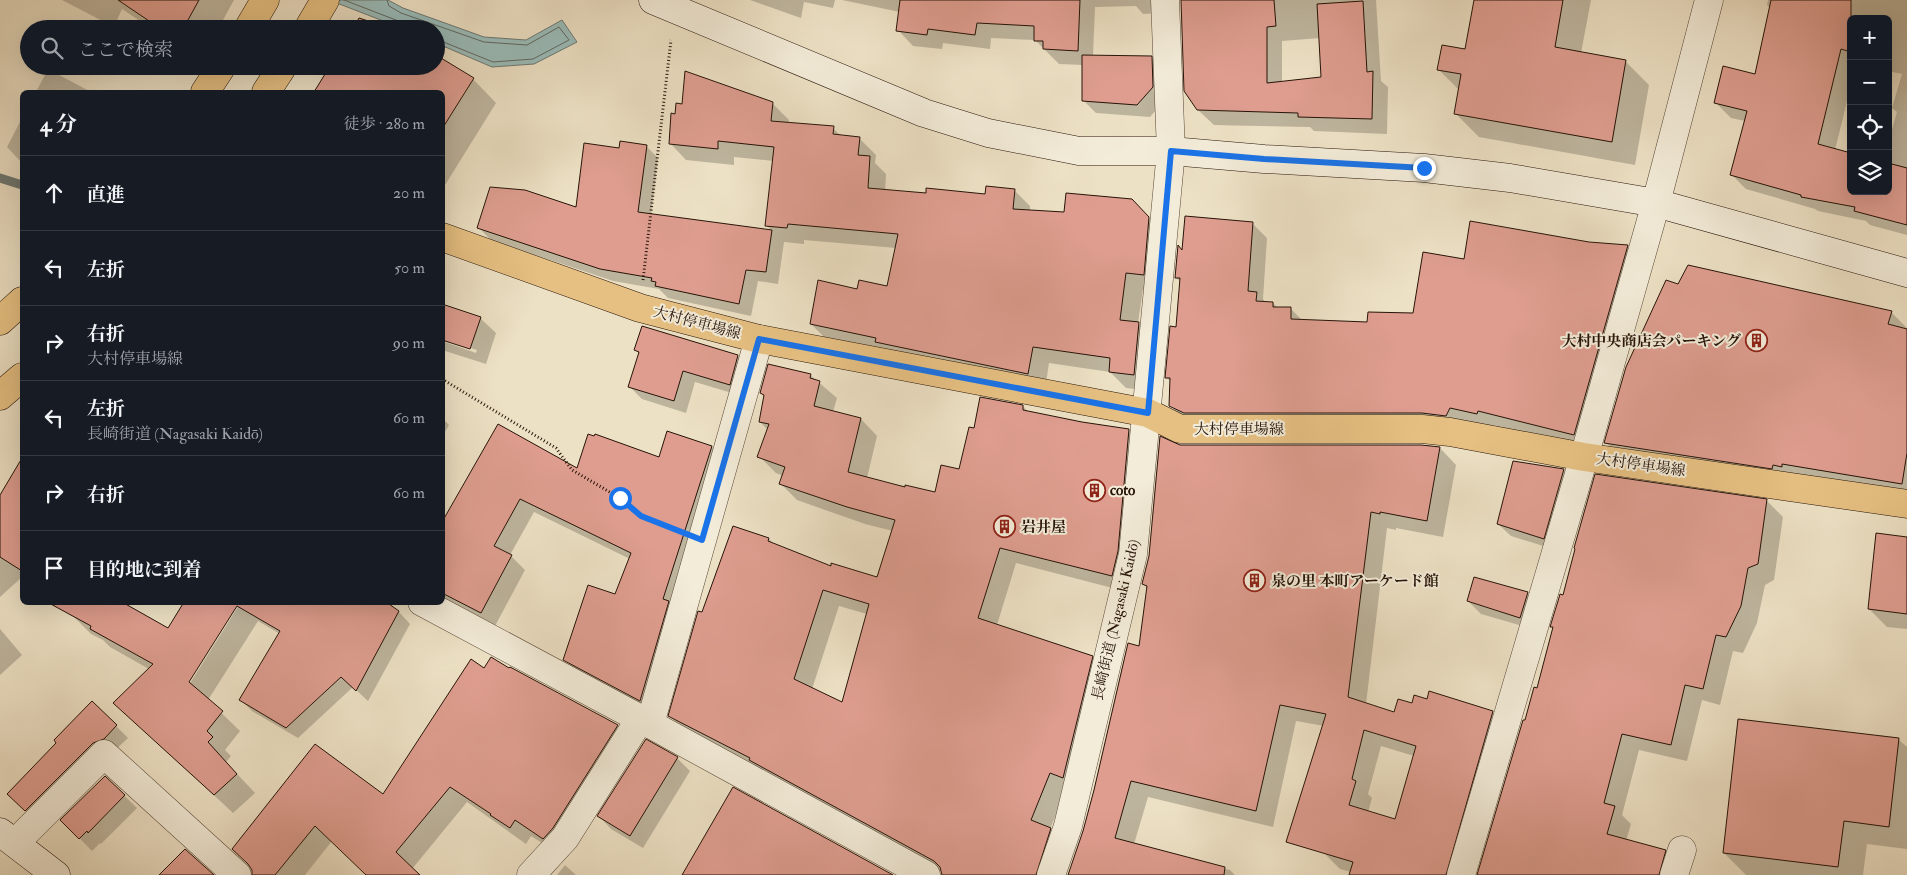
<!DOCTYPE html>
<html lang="ja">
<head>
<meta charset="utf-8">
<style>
	body { margin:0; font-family:"IM FELL Double Pica","Noto Serif JP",serif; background:#242831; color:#f1f3f6 }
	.controls { position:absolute; right:15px; top:15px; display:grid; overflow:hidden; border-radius:8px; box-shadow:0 5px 20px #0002 }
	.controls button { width:45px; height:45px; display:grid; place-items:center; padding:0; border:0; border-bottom:1px solid #363941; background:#171b24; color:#f1f3f6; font:25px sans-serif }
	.stop { position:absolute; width:15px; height:15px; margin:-11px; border:4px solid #1a73e8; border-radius:50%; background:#fff }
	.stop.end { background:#1a73e8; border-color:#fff; box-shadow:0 1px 5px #0008 }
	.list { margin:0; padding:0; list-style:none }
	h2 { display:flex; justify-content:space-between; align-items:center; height:65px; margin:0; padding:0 20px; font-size:21px }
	h2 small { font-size:16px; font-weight:400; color:#9ea1a6 }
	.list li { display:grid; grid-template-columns:32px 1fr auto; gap:15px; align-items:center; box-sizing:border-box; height:75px; padding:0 20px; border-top:1px solid #363941 }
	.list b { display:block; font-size:19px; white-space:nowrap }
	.list p { margin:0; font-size:16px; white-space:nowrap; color:#9ea1a6 }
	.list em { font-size:16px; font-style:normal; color:#9ea1a6 }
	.icon { flex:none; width:28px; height:28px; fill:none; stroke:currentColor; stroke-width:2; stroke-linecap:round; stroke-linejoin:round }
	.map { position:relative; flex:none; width:1907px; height:875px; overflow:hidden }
	.search { position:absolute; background:#171b24; box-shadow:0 5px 20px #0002; left:20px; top:20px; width:425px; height:55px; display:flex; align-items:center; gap:12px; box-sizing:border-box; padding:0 18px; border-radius:28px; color:#9ea1a6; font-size:19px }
	.panel { position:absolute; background:#171b24; box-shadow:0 5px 20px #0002; left:20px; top:90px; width:425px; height:515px; border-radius:8px }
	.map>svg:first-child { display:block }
	.water { fill:#9abcba; stroke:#6c7873 }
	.shadow { fill:#0003; fill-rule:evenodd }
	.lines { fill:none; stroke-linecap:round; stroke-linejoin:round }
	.shore { stroke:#606861; stroke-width:1 }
	.stream { stroke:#6c7873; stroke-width:9 }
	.building { fill:#de9d8f; stroke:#261308; fill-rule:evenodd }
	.street-casing { stroke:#584637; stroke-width:29 }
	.secondary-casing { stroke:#261308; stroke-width:29 }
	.primary-casing { stroke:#261308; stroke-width:29 }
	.highway-casing { stroke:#261308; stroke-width:29 }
	.path { stroke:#261308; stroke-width:3; stroke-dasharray:1 2.5; stroke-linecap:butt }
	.street { stroke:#f3ecd9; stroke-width:28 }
	.secondary { stroke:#f3ecd9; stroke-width:28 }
	.primary { stroke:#e6c082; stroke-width:28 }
	.highway { stroke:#e6c082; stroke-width:28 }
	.route { stroke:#1a73e8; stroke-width:6 }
	.labels { text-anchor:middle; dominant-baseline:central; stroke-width:4; stroke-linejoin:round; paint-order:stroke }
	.street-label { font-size:15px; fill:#261308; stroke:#f3ecd9 }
	.poi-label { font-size:15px; font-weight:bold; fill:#261308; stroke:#f3ecd9; text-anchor:start }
</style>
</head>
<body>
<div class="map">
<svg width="1907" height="875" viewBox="0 0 1907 875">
	<rect width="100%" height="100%" fill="#ede1c5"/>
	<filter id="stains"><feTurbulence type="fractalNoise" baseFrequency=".004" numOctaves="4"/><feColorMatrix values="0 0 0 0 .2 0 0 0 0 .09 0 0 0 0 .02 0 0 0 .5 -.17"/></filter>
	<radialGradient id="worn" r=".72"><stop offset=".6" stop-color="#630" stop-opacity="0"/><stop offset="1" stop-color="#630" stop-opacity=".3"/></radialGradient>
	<polygon class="water" points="329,0 388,0 403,8 484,37 526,40 562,20 577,42 534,64 492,67 436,43 436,29 404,29"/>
	<g class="shadow">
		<polygon points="62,0 234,0 218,29 152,29 122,9 114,27"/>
		<polygon points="750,0 835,0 833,8 804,2 801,18"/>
		<polygon points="842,0 1176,0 1165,13 1143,14 1136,6 1095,7 1093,56 1151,57 1164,70 1165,100 1150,117 1096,113 1083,100 1083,65 1059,64 1035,40 991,38 990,49 943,43 942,49 913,46 898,30 900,12"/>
		<path d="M 1182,0 L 1376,0 L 1381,81 L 1388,87 L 1387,134 L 1314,131 L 1310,127 L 1214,125 L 1198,110 ZM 1320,38 L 1322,78 L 1282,83 L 1282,41 Z"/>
		<polygon points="1475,0 1591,0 1581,53 1625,61 1649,85 1635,165 1479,137 1455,113 1459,90 1439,70 1466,51"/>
		<path d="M 1768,0 L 1907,0 L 1907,235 L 1870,225 L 1866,221 L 1818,211 L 1815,209 L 1746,189 L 1731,174 L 1745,121 L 1731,118 L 1716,103 L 1756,76 L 1770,8 L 1767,5 ZM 1851,19 L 1888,19 L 1888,71 L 1902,74 L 1892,108 L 1897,112 L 1888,143 L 1888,191 L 1851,191 L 1835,150 L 1851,85 Z"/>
		<polygon points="331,66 473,79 496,103 442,190 442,92 315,92"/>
		<polygon points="48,69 91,92 36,92"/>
		<polygon points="772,103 789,120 789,124 833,128 842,137 859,138 876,155 875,163 886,174 885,191 927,194 986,196 1014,190 1030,206 1030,211 1065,214 1131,201 1165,234 1160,291 1143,289 1138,323 1155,340 1150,391 1126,388 1110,372 1049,363 1045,390 827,340 811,324 858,290 888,288 896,248 804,240 804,244 784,242 778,284 758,281 751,316 668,298 659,289 613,281 491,240 479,228 578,209 621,149 646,146 658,158 651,215 772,231 766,225 774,161 734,157 734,165 686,160 670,143"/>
		<polygon points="22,118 22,163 7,147"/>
		<polygon points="1252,223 1267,238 1263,299 1266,303 1273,303 1278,308 1290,308 1302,320 1369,323 1414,315 1465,260 1589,243 1627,247 1642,261 1589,449 1493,425 1492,428 1186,421 1171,406 1171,382 1167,378 1177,329 1181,282 1176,278 1183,253"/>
		<polygon points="1679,286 1891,312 1907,328 1907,499 1624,461 1606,443"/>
		<polygon points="480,318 496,333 486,364 442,350 442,341 476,353 477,350 442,339"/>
		<polygon points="635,350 738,356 750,368 742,396 695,382 686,413 642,399 630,387 640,354"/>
		<path d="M 810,375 L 837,398 L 833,412 L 861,419 L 877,436 L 867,478 L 906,489 L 936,493 L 960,471 L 975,429 L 1023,406 L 1029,413 L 1082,424 L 1129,430 L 1145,447 L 1128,592 L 1016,563 L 997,625 L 1092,657 L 1109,674 L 1067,789 L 1050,829 L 1067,846 L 1057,875 L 955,875 L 942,872 L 687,733 L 670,716 L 734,528 L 769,539 L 774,544 L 831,567 L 878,579 L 893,531 L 865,524 L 797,500 L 781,484 L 783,476 L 776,473 L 759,456 L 768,430 L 760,422 L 765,397 L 761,393 ZM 839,606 L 867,614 L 843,704 L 812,689 Z"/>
		<polygon points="442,418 449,425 442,437"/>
		<polygon points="668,432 712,447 726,461 654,714 579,674 564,659 616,596 630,559 534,512 510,555 525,570 495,626 442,597 442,526 578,469 660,459"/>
		<path d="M 1180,446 L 1440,448 L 1456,465 L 1443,537 L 1396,528 L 1396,530 L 1387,528 L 1366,704 L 1395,714 L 1412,705 L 1428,701 L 1492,712 L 1509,728 L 1466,875 L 1350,875 L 1351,872 L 1340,869 L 1323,852 L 1324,726 L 1296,721 L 1273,827 L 1148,797 L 1134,844 L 1230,870 L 1235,875 L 1069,875 L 1084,832 L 1140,647 L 1147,588 L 1143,584 ZM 1381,746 L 1414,756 L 1395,820 L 1368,812 L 1372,798 L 1368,794 Z"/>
		<polygon points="1564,470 1576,483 1556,550 1511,536 1498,524"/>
		<polygon points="11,480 22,487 22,577 0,597 0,498"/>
		<polygon points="1767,501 1783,517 1774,580 1765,585 1757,623 1743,653 1733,651 1720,705 1702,700 1687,761 1639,750 1622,815 1631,824 1626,841 1665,851 1682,868 1679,875 1479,875 1526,722 1538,690 1554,628 1552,626"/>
		<polygon points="1907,538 1907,629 1887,627 1869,609"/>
		<polygon points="1527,594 1540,606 1533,629 1481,614 1468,601"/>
		<path d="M 194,602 L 382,602 L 399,612 L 410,624 L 368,701 L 353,687 L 298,738 L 252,711 L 241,700 L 280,634 L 258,621 L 208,700 L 240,731 L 225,750 L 231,756 L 226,762 L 255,793 L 233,813 L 115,703 L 149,669 L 110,647 L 103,640 L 91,634 L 72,615 L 168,629 ZM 236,605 L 239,605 L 187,688 L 185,686 Z"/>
		<polygon points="0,629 22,655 0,675"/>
		<polygon points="485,670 510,670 617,726 633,742 560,854 531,836 526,844 467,802 412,869 418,875 367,875 332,841 305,875 253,875 251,866 233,849 383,796"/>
		<polygon points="92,702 128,738 38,823 9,794 58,743"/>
		<polygon points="1898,739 1907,747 1907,849 1867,844 1863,875 1746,875 1724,853"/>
		<polygon points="677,758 690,771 643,848 611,829 599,816"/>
		<polygon points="105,777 137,808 101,844 100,843 92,851 62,820"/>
		<polygon points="565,865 576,875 557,875"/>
	</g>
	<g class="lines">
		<g class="shore">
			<polyline points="344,0 401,22 405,29"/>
			<polyline points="387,0 389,6 401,13 484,42 527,45 559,27 569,40 533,59 493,62 436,39"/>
		</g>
		<polyline class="stream" points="0,178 22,185"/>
	</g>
	<g class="building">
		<polygon points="118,0 199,0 183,29 161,29"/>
		<polygon points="900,0 1080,0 1078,51 1043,49 1043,41 1034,41 1034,26 977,23 975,35 928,29 927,35 896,31"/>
		<polygon points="1181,0 1274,0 1276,26 1267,27 1267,83 1321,77 1317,4 1363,1 1367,72 1373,71 1372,119 1298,117 1298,113 1197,110 1184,91"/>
		<polygon points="1474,0 1563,0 1555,47 1626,60 1612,142 1454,114 1461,74 1437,70 1442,45 1465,49"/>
		<polygon points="1771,0 1851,0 1851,52 1841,49 1818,144 1851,153 1851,191 1888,191 1888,163 1907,168 1907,225 1854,211 1855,207 1801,197 1801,195 1730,175 1747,111 1714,103 1723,66 1755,74"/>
		<polygon points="359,18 393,29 353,29"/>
		<polygon points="436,55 474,78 442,129 442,92 314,92 330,66 436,66"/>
		<polygon points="1082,55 1152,56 1153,87 1137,105 1082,101"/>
		<polygon points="685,71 773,102 771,121 834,126 833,134 860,137 858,155 870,156 868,188 926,193 926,188 985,194 986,186 1015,189 1013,209 1064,212 1066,193 1132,199 1149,217 1144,275 1126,273 1120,320 1139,322 1134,375 1109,372 1110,358 1033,347 1028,374 875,342 876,338 810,324 818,280 857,289 859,280 887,286 898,234 788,224 787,228 765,226 774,147 718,141 718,149 669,144 671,113 675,114 676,103 682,104"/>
		<polygon points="620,141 647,145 638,212 772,230 766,272 746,270 739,304 655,286 656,282 651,281 652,278 600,269 477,228 490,187 525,190 576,207 584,143 619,148"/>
		<polygon points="1185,216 1253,222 1248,291 1257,292 1256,301 1273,302 1273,307 1291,307 1291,319 1367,322 1368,312 1413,313 1423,252 1464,259 1470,221 1589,242 1628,245 1574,435 1478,411 1477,414 1450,408 1446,416 1422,413 1184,413 1169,406 1170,378 1165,378 1170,326 1176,327 1180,278 1175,278 1178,245 1182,250"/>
		<polygon points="1688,265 1892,311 1888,324 1907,329 1907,453 1902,484 1782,464 1782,467 1773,465 1772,469 1604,443 1626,367 1666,280 1678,284"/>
		<polygon points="442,304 481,317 470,349 442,340"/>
		<polygon points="642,326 738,355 730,385 683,371 674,401 628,387 639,352 634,350"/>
		<path d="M 768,364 L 811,374 L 810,378 L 820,381 L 814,406 L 861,418 L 848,472 L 905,487 L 905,485 L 935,492 L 941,465 L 959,469 L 969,427 L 974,428 L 980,397 L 1023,405 L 1023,410 L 1082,422 L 1129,429 L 1118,551 L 1112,576 L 1000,548 L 978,618 L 1093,656 L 1063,778 L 1050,773 L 1031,820 L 1051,828 L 1036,875 L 942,875 L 940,867 L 934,861 L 749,760 L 750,758 L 668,716 L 698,611 L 702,612 L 733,526 L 769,538 L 768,541 L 831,566 L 831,563 L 877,577 L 895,520 L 847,507 L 779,484 L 785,467 L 757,457 L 769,424 L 759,422 L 764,395 L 760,393 ZM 823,590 L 869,604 L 842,702 L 794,679 Z"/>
		<polygon points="498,424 577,468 588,434 594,436 595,434 659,457 667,431 712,446 663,599 669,601 640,701 563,660 588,585 615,594 631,553 520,499 494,546 512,555 481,613 442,593 442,522"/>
		<path d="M 1160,436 L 1180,445 L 1421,445 L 1440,447 L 1427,521 L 1380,512 L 1380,514 L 1371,512 L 1348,697 L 1394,712 L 1398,699 L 1412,703 L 1414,695 L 1427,699 L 1429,691 L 1493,711 L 1446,875 L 1349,875 L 1353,862 L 1286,842 L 1326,714 L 1280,705 L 1256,811 L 1131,781 L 1115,838 L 1225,867 L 1224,875 L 1068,875 L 1083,831 L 1094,790 L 1128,643 L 1139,646 L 1147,586 L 1142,584 L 1149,556 ZM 1364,730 L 1416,746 L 1395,819 L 1349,805 L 1356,781 L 1352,779 Z"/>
		<polygon points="22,458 22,571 0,557 0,495"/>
		<polygon points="1513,461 1564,469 1544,539 1497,524"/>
		<polygon points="1595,474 1767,499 1758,564 1748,568 1741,606 1726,637 1716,635 1703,689 1685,685 1671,745 1622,734 1604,803 1615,806 1607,834 1666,850 1659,875 1477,875 1523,720 1525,720 1534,687 1537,688 1553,627 1550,627 1558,601 1560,594 1563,595 1575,549 1574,548"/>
		<polygon points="1876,533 1907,537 1907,614 1868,609"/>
		<polygon points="1474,577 1528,592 1520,618 1467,601"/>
		<polygon points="47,602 122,602 168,628 184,602 386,602 399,611 356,691 341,677 286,728 239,700 280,631 237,606 189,682 223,711 207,731 213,737 208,742 237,774 214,795 113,703 153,664 90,629 91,626"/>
		<polygon points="491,657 509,668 510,667 618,725 553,828 543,839 515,820 510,828 490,815 491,814 450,787 396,852 420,875 366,875 315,826 275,875 252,875 252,870 248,864 232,849 315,744 383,794 471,659 484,668"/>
		<polygon points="92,701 117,725 104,739 93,743 25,811 7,794 56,743 54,740"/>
		<polygon points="1738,719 1899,738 1889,827 1844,821 1838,867 1723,853"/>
		<polygon points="646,739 678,757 630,836 597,816"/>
		<polygon points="105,776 125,795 88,833 87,831 79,839 60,820"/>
		<polygon points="733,787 893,875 682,875"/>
		<polygon points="185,849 214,875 159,875"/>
	</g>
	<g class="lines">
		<defs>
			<g id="street">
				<polyline points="422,602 650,724 926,875"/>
				<polyline points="650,724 759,339"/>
				<polyline points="15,843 104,754 237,875"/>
				<polyline points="531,875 565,838 640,719"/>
				<polyline points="1051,875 1068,826 1133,554 1171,151 1165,0"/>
				<polyline points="1461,875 1584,457 1656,203 1709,0"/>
				<polyline points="1674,875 1682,850"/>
			</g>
			<g id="secondary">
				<polyline points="653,0 924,113 988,133 1079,151 1171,151 1264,159 1424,168 1510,178 1656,203 1907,273"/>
				<polyline points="0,832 56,875"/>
			</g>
			<polyline id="primary" points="442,237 640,308 759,339 1148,413 1180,429 1422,429 1450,432 1584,457 1907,504"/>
			<g id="highway">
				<polyline points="248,29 265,0"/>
				<polyline points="308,29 325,0"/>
				<polyline points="205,92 222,66"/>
				<polyline points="266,92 283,66"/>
				<polyline points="0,321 22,301"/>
				<polyline points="0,396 22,377"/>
			</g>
		</defs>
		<use href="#street" class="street-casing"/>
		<use href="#secondary" class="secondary-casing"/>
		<use href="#primary" class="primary-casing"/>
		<use href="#highway" class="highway-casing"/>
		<g class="path">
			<polyline points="643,280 671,40"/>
			<polyline points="442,379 556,448 572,470 620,498 641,516 675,529"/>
		</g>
		<use href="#street" class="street"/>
		<use href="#secondary" class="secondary"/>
		<use href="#primary" class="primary"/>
		<use href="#highway" class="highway"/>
	</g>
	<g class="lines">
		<polyline class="route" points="620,498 641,516 702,540 759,339 1148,413 1171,151 1264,159 1424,168"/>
	</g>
	<defs>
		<symbol id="building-ring" viewBox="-11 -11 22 22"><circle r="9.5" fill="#f3ecd9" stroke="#8f2418" stroke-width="1.5"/><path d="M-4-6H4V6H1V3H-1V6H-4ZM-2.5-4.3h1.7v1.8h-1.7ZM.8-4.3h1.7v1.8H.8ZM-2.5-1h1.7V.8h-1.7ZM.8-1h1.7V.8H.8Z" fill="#8f2418"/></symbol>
	</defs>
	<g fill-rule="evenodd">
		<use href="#building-ring" x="1744" y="328" width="25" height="25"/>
		<use href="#building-ring" x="1082" y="478" width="25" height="25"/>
		<use href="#building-ring" x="992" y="514" width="25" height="25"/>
		<use href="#building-ring" x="1242" y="568" width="25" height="25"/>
	</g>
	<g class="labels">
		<g class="street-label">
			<text transform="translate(697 323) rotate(15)">大村停車場線</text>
			<text x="1239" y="429">大村停車場線</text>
			<text transform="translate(1641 465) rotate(8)">大村停車場線</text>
			<text transform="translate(1116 620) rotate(-77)">長崎街道 (Nagasaki Kaidō)</text>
		</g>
		<g class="poi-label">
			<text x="1741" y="341" text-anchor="end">大村中央商店会パーキング</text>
			<text x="1110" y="490">coto</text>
			<text x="1021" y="527">岩井屋</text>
			<text x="1271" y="581">泉の里 本町アーケード館</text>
		</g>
	</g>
	<rect width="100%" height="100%" filter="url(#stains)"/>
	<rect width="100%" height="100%" fill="url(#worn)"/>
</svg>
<div class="controls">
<button>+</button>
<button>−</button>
<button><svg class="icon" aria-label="locate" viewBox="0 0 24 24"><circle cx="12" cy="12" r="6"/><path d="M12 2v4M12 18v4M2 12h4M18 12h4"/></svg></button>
<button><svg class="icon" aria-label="layers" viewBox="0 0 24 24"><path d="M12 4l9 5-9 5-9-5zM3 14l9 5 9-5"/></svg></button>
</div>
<div class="stop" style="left:620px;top:498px"></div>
<div class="stop end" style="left:1424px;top:168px"></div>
<div class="search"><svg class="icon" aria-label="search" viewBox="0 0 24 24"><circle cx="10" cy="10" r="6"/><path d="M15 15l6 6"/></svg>ここで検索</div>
<section class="panel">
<h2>4 分<small>徒歩 · 280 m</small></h2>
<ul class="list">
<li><svg class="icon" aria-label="ahead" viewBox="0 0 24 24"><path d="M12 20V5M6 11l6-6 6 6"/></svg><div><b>直進</b></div><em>20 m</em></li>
<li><svg class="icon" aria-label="left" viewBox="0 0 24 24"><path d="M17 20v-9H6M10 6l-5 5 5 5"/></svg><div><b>左折</b></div><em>50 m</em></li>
<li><svg class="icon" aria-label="right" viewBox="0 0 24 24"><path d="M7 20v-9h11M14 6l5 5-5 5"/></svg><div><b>右折</b><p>大村停車場線</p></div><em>90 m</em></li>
<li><svg class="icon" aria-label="left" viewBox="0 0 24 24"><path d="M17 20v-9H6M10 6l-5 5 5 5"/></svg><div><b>左折</b><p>長崎街道 (Nagasaki Kaidō)</p></div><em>60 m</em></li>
<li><svg class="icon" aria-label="right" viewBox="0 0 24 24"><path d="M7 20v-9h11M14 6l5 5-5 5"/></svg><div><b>右折</b></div><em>60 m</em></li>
<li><svg class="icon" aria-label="arrive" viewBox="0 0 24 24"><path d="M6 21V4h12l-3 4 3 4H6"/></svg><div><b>目的地に到着</b></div></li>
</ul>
</section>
</div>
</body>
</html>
